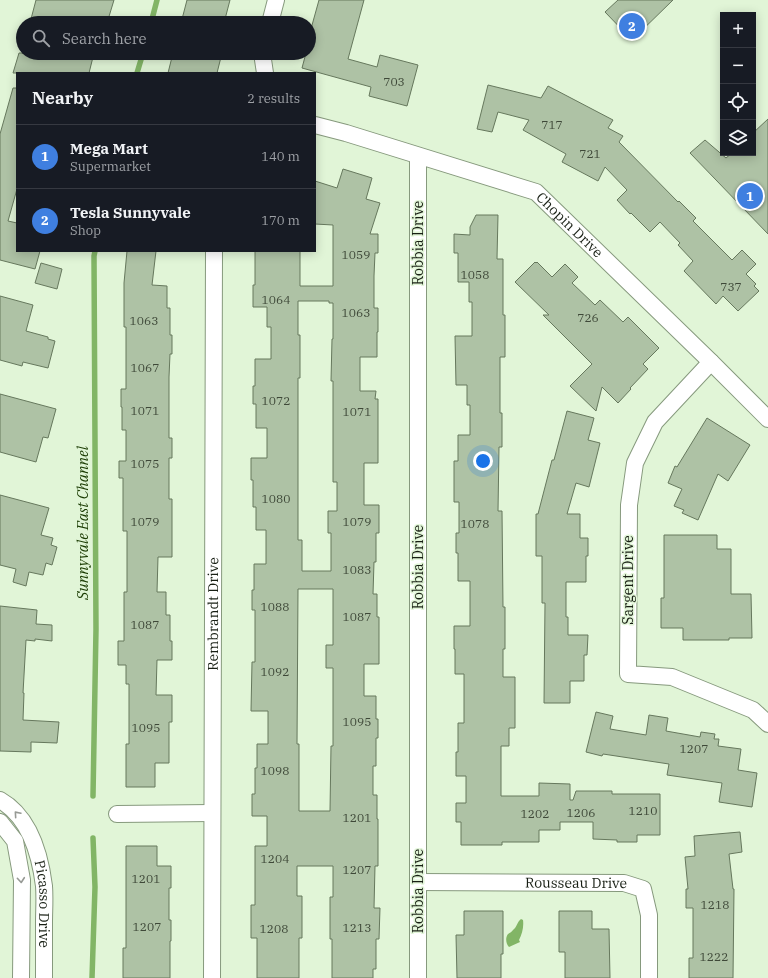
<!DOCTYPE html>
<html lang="en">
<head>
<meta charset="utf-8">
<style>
	body { margin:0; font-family:"IBM Plex Serif",serif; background:#20242c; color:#f1f3f6 }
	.controls { position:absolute; right:12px; top:12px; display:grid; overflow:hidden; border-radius:0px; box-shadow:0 2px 10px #0003 }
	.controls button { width:36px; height:36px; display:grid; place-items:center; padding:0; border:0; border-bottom:1px solid #363941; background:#171b24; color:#f1f3f6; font:20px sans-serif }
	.you { position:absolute; left:483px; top:461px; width:14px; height:14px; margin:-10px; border:3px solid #fff; border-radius:50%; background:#1a73e8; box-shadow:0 0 0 6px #1a73e833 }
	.badge { display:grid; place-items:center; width:26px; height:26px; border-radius:50%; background:#7c3aed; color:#fff; font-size:13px; font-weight:700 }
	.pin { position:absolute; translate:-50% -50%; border:2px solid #fff; box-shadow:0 1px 4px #0006 }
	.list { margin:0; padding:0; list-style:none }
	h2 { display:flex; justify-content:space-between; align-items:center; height:52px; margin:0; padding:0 16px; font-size:17px }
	h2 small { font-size:13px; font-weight:400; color:#9ea1a6 }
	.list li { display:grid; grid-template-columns:26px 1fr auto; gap:12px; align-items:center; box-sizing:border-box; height:64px; padding:0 16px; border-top:1px solid #363941 }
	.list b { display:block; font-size:15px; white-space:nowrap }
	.list p { margin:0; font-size:13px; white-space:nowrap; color:#9ea1a6 }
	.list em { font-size:13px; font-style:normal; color:#9ea1a6 }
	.icon { flex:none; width:22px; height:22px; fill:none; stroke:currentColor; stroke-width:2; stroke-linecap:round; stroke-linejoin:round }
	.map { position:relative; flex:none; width:768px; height:978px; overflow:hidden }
	.search { position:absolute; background:#171b24; box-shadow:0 2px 10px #0003; left:16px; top:16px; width:300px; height:44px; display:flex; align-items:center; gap:10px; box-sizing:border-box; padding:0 14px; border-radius:22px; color:#9ea1a6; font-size:15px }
	.panel { position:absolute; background:#171b24; box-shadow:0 2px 10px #0003; left:16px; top:72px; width:300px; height:180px; border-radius:0px }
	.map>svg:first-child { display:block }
	.water { fill:#82b566 }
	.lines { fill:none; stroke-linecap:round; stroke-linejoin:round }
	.stream { stroke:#82b566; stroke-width:5.5 }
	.building { fill:#aec2a5; stroke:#66785d; fill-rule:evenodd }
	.minor-casing { stroke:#86997d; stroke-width:18 }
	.minor { stroke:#fff; stroke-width:16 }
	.oneway { stroke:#979a95 }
	.labels { text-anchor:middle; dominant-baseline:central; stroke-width:3; stroke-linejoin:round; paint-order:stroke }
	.number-label { font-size:12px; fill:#3e4838 }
	.street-label { font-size:14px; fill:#181f14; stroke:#e1f5d7 }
	.water-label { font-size:15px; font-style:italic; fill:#1a3b02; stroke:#e1f5d7 }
</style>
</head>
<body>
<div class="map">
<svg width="768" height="978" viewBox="0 0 768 978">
	<rect width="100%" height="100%" fill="#e1f5d7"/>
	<path class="water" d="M 521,919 L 523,920 C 524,927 522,934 519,940 L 520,942 L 509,947 C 506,944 505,938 508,934 C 509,933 512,932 513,930 C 517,927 517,922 521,919 Z"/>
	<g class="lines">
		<g class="stream">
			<polyline points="151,23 157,0"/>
			<polyline points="137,73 143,53"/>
			<polyline points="93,796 96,629 94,256 95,251"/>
			<polyline points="92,978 95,887 93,838"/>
		</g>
	</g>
	<g class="building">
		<polygon points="36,0 114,0 107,23 46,23 31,19"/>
		<polygon points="187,0 230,0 224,23 181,23"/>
		<polygon points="319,0 364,0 348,59 377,67 380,55 418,65 407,106 369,96 371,87 302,68 306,53 309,53 309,36"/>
		<polygon points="618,0 673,0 632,40 605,12"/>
		<polygon points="19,53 94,53 89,73 13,73"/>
		<polygon points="173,53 222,53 217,73 168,73"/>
		<polygon points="488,85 541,98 548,86 613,120 608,128 623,136 619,142 678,202 679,201 696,218 693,221 732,260 742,250 756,264 746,274 756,284 754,286 759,291 738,311 723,296 716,304 684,271 693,261 678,245 680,243 660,222 650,232 631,213 630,214 617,200 627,190 605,167 598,181 562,162 566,154 523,130 529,120 498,112 492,132 477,129"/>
		<polygon points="13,88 17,88 17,189 8,221 17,223 17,251 40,251 35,269 0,260 0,134"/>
		<polygon points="768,119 768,234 690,153 705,140 726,158 732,153 753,153 753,133"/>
		<path d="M 343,169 L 372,178 L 366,199 L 380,203 L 370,234 L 378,234 L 378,253 L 375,253 L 374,276 L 374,308 L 378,308 L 378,332 L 377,332 L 377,357 L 360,357 L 360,391 L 376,391 L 375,399 L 378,399 L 378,463 L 364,463 L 364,505 L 379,505 L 379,533 L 376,533 L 376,562 L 374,562 L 373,594 L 377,594 L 377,617 L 379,617 L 379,664 L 364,664 L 364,696 L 376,696 L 376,719 L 378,719 L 378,738 L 376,738 L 376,766 L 373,766 L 373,795 L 377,795 L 377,819 L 378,819 L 378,866 L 375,866 L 374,908 L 380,908 L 379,939 L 376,939 L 376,969 L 373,969 L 373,978 L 332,978 L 332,939 L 330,939 L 330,897 L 333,897 L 333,866 L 297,866 L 297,896 L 302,896 L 302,938 L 299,938 L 299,978 L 257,978 L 257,938 L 251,938 L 251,905 L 255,905 L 255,846 L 267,846 L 267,816 L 252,816 L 252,794 L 255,794 L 255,768 L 257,768 L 257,744 L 268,744 L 268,711 L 251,711 L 252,662 L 255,662 L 255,610 L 252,610 L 252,590 L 254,590 L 254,564 L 266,564 L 266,530 L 256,530 L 256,507 L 253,507 L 253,480 L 251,480 L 251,458 L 267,458 L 267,428 L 256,428 L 256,404 L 253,404 L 253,386 L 255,386 L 255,359 L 271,359 L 271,327 L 267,327 L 267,307 L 253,307 L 253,285 L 255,285 L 255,251 L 300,251 L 300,286 L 333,286 L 333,225 L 315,224 L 315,181 L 337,188 ZM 298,301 L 329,301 L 329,303 L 333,303 L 333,339 L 332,339 L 331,381 L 333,381 L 333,482 L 337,482 L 337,511 L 328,511 L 328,533 L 331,533 L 331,571 L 302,571 L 302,540 L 298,540 L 298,378 L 300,378 L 300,335 L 298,335 ZM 298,589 L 333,589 L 333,645 L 326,645 L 326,668 L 333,668 L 333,746 L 331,746 L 330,811 L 299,811 L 299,744 L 297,744 Z"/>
		<polygon points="476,215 498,215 497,259 503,259 503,315 505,315 505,357 500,357 500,413 502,413 502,447 499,447 498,511 502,511 503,607 505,607 505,649 503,649 503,677 515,677 515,728 509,728 509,746 501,746 501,796 539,796 539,783 570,784 570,800 573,800 576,791 612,791 612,794 660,794 660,835 637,835 637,842 617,842 617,840 593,839 593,822 560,822 560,830 539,830 539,842 502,842 502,845 461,845 461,822 456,822 456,803 466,803 466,776 456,776 456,752 458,752 458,723 464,723 464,674 455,674 455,649 454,649 454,626 470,626 470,581 458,581 458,553 456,553 456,533 459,533 459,502 454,502 454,461 458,461 458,435 470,435 470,405 467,405 467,385 456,385 455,336 472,336 472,302 469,302 469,282 458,282 458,253 454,253 454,234 470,235 470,227"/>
		<polygon points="127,251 156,251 152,285 167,286 167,308 170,308 170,335 172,335 172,354 170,354 169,377 169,438 172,438 172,458 169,458 169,499 172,499 172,557 158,557 157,592 166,592 166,615 170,615 170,641 172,641 172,660 157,660 156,695 172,695 172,722 169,722 169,763 155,763 155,787 126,787 126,744 129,744 129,684 126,684 126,665 118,665 118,641 124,641 124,592 127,592 127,531 123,531 123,478 119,478 119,461 126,461 126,430 122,430 122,407 121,407 121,389 126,389 126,327 124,327 124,283"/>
		<polygon points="535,262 536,263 537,262 552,277 565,264 578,277 572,283 595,305 600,300 623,322 628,317 659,348 643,364 648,369 630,388 631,389 618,403 602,387 596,411 570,386 592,364 543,315 549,315 515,282"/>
		<polygon points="41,263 62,269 57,289 35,283"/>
		<polygon points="0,296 33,305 26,331 48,337 48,339 55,341 48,368 23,362 22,366 0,360"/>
		<polygon points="0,394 56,409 48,438 43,437 36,462 0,452"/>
		<polygon points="567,411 594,418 588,440 600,443 589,487 576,483 567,514 580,514 580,538 588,538 588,556 586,556 586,582 566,582 566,617 568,617 568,635 588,635 587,655 584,655 584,681 570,681 570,703 544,703 545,603 542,603 542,556 536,556 536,514 538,514 552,460 554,460"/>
		<polygon points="707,418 750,445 728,481 718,474 698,520 682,513 684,510 674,506 682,489 668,483 675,466 677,467"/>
		<polygon points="0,495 49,508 41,535 53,538 51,545 57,547 52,565 46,563 43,575 29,572 26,586 13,582 16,569 0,565"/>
		<polygon points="664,535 717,535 717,549 731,549 731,594 751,594 752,638 729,638 729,640 683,640 683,628 661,628 661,598 664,598"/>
		<polygon points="0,606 37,610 36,624 52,625 52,641 35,639 35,641 26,640 23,693 24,693 23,720 59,722 57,743 31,742 31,752 0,751"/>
		<polygon points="596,712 613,716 610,729 646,735 649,715 668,718 666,731 700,737 701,732 715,734 714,739 719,739 718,746 741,749 738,770 757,773 752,807 719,802 722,783 667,775 669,764 603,754 602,756 586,752"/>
		<polygon points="740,832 742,852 729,854 733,889 734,889 733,978 689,978 689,958 693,958 693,908 686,908 686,889 688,889 685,857 695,856 694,836"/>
		<polygon points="126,846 157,846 157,866 171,866 171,888 169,888 169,920 171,920 171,941 170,941 170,978 123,978 123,948 126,948"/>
		<polygon points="464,911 503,911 503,954 501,954 501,978 457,978 456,935 464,935"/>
		<polygon points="559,911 592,911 592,929 609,929 610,978 565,978 565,952 559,952"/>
	</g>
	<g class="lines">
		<defs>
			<g id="minor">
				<polyline points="270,23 276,0"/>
				<polyline points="262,53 265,73"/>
				<path id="s1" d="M 315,125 L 346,133 L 536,192 L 711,362 L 768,419"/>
				<polyline points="418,156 418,978"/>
				<polyline points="711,362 655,422 635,463 629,505 628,674 672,677 753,710 768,724"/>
				<path id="s2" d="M 0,800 C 30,817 40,854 44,886 C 45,898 44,911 44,923 C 44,941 44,960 44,978"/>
				<polyline points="117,814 212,813"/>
				<polyline points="0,822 15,841 22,880 21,978"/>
				<path id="s3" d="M 418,882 L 624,883 L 643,889 L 649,915 L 649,978"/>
				<path id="s4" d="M 212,978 L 214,251"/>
			</g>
		</defs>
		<use href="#minor" class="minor-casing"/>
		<use href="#minor" class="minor"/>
	</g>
	<defs><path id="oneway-chevron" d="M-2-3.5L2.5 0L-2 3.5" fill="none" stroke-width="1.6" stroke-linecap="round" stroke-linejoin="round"/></defs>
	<g class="oneway">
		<use href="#oneway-chevron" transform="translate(17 814) rotate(-131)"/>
		<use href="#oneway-chevron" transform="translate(21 880) rotate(85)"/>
	</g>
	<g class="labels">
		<g class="number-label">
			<text x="394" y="81">703</text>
			<text x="552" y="124">717</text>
			<text x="590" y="153">721</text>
			<text x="356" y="254">1059</text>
			<text x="475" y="274">1058</text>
			<text x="731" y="286">737</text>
			<text x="276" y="299">1064</text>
			<text x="356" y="312">1063</text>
			<text x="588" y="317">726</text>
			<text x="144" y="320">1063</text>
			<text x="145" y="367">1067</text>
			<text x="276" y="400">1072</text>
			<text x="145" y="410">1071</text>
			<text x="357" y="411">1071</text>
			<text x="145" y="463">1075</text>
			<text x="276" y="498">1080</text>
			<text x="145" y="521">1079</text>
			<text x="357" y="521">1079</text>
			<text x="475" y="523">1078</text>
			<text x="357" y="569">1083</text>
			<text x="275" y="606">1088</text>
			<text x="357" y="616">1087</text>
			<text x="145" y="624">1087</text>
			<text x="275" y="671">1092</text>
			<text x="357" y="721">1095</text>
			<text x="146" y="727">1095</text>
			<text x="694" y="748">1207</text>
			<text x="275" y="770">1098</text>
			<text x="643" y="810">1210</text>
			<text x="581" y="812">1206</text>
			<text x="535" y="813">1202</text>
			<text x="357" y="817">1201</text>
			<text x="275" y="858">1204</text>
			<text x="357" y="869">1207</text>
			<text x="146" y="878">1201</text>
			<text x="715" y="904">1218</text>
			<text x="147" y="926">1207</text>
			<text x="357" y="927">1213</text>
			<text x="274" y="928">1208</text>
			<text x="714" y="956">1222</text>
		</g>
		<g class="street-label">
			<text stroke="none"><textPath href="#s1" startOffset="278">Chopin Drive</textPath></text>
			<text transform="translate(418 243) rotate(-90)">Robbia Drive</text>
			<text transform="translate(418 567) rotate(-90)">Robbia Drive</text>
			<text transform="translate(628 580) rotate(-90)">Sargent Drive</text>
			<text stroke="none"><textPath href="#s4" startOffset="364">Rembrandt Drive</textPath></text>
			<text stroke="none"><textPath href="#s3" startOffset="158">Rousseau Drive</textPath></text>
			<text transform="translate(418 891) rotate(-90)">Robbia Drive</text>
			<text stroke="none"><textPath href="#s2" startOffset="118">Picasso Drive</textPath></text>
		</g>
		<g class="water-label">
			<text transform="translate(82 523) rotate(-90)">Sunnyvale East Channel</text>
		</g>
	</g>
</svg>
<div class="controls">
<button>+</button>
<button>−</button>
<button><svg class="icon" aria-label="locate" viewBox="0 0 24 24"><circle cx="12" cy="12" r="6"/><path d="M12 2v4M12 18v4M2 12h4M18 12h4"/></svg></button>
<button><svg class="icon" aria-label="layers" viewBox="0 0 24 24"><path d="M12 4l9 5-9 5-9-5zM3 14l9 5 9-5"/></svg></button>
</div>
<div class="you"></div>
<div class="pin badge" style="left:750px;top:196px;background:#3f7fe0">1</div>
<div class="pin badge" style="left:632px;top:26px;background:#3f7fe0">2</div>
<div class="search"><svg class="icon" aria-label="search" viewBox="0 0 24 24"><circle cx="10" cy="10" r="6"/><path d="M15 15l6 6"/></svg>Search here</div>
<section class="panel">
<h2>Nearby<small>2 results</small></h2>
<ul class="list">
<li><span class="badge" style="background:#3f7fe0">1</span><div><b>Mega Mart</b><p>Supermarket</p></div><em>140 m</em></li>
<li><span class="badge" style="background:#3f7fe0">2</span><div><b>Tesla Sunnyvale</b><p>Shop</p></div><em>170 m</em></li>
</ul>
</section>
</div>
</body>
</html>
